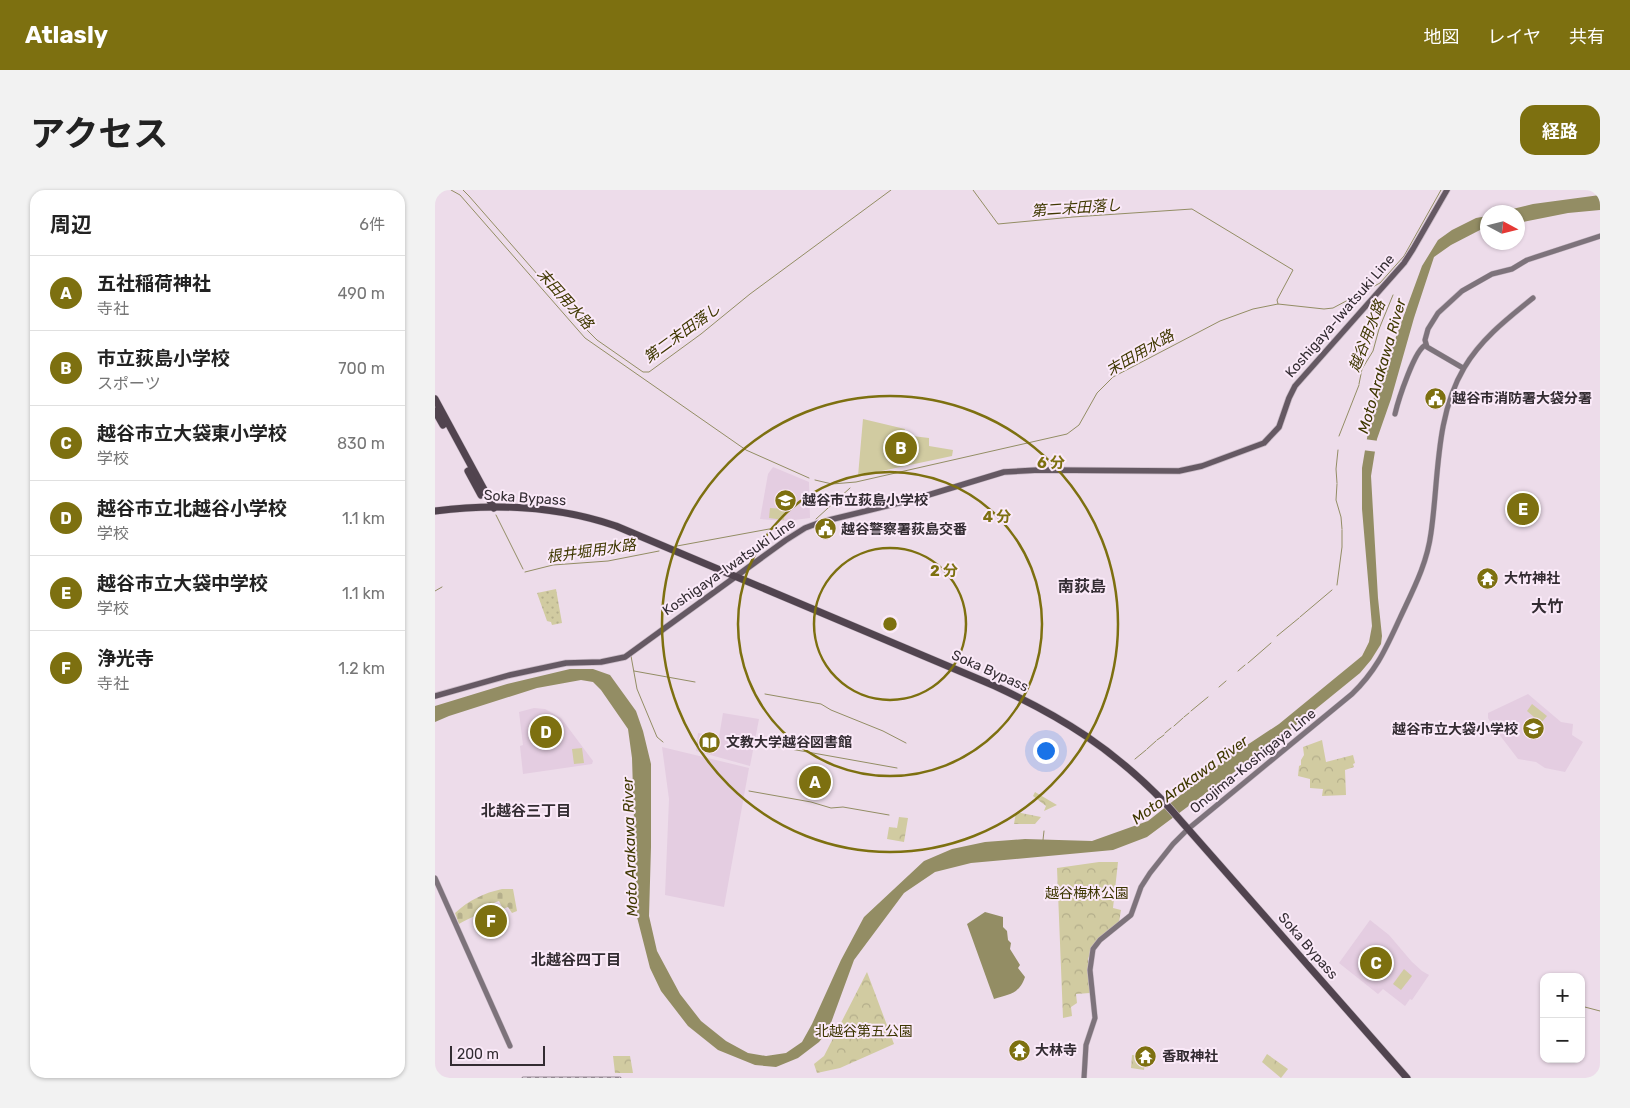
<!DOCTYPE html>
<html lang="ja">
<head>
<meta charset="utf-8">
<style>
	body { margin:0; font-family:Rubik,"Noto Sans JP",sans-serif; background:#f2f2f2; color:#222 }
	.controls { position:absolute; right:15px; bottom:15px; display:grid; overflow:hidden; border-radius:10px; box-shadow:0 1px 4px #0004 }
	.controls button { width:45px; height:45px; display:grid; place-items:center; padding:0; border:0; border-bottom:1px solid #e0e0e0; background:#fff; color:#222; font:25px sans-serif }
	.compass { position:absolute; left:1045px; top:15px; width:45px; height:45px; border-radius:50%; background:#fff; box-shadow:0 1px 4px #0004; rotate:97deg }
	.scale { position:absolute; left:15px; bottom:12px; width:95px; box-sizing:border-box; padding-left:5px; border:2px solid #332c32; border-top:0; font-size:14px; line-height:18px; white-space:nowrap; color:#332c32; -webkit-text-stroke:4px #fae9f8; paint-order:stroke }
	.you { position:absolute; left:610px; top:560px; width:18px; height:18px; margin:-12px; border:4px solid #fff; border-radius:50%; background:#1a73e8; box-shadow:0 0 0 8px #1a73e833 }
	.badge { display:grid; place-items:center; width:32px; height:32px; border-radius:50%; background:#7d7010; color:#fff; font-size:16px; font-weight:700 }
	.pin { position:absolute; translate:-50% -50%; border:2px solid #fff; box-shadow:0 1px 5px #0006 }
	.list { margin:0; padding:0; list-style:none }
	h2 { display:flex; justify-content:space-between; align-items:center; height:65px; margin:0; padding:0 20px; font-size:21px }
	h2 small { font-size:16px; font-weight:400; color:#767676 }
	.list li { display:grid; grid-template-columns:32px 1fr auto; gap:15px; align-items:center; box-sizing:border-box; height:75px; padding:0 20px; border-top:1px solid #e0e0e0 }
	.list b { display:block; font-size:19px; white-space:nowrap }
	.list p { margin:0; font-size:16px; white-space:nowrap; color:#767676 }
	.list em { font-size:16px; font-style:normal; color:#767676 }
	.map { position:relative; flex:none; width:1165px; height:888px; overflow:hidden; border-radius:15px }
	header { display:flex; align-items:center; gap:30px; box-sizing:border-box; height:70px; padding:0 25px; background:#7d7010; color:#fff }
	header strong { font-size:24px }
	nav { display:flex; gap:28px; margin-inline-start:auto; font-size:18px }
	.intro { display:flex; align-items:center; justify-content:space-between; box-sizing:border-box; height:120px; padding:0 30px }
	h1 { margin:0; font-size:35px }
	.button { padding:12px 22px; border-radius:15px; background:#7d7010; color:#fff; font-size:18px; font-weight:700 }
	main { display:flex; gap:30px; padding:0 30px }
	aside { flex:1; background:#fff; border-radius:15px; box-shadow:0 1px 4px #0004 }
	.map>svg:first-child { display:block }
	.built { fill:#e4cde1 }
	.grass { fill:url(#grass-dots) }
	.cemetery { fill:url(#cemetery-stones) }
	.park { fill:url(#park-crowns) }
	.pitch { fill:#d1cba1 }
	.water { fill:#938d64 }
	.pier { fill:#eddcea }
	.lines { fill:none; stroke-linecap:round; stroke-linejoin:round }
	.stream { stroke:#938d64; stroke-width:1 }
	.secondary-casing { stroke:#c8b9c5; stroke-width:6 }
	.primary-casing { stroke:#c8b9c5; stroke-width:7 }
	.highway-casing { stroke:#c8b9c5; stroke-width:8 }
	.secondary { stroke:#7d737b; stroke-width:5 }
	.primary { stroke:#655963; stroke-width:5.5 }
	.highway { stroke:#51444f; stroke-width:7 }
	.rail-casing { stroke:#958993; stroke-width:3 }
	.rail { stroke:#fae9f8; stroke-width:1; stroke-dasharray:4; stroke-linecap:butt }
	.ring { fill:none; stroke:#7d7010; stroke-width:2.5 }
	.labels { text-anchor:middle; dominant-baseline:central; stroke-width:4; stroke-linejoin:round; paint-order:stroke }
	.street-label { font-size:14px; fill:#332c32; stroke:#fae9f8 }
	.poi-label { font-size:14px; font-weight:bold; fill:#332c32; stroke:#fae9f8; text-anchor:start }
	.park-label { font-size:14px; fill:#3c3500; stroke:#fae9f8 }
	.water-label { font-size:15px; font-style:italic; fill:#3f3801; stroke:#fae9f8 }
	.neighbourhood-label { font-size:15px; font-weight:bold; fill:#332c32; stroke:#fae9f8 }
	.quarter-label { font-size:16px; font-weight:bold; fill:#332c32; stroke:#fae9f8 }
	.centre { fill:#7d7010; stroke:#fae9f8; stroke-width:2.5 }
	.ring-label { font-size:15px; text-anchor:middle; font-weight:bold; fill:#7d7010; stroke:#fae9f8; stroke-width:4; stroke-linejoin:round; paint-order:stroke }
</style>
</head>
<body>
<header>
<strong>Atlasly</strong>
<nav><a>地図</a><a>レイヤ</a><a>共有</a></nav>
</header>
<div class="intro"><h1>アクセス</h1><a class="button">経路</a></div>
<main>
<aside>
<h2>周辺<small>6件</small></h2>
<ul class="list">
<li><span class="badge">A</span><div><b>五社稲荷神社</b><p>寺社</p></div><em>490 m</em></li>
<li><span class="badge">B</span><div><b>市立荻島小学校</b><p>スポーツ</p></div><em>700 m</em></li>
<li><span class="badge">C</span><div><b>越谷市立大袋東小学校</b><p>学校</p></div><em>830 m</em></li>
<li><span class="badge">D</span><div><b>越谷市立北越谷小学校</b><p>学校</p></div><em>1.1 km</em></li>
<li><span class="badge">E</span><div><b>越谷市立大袋中学校</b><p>学校</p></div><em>1.1 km</em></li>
<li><span class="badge">F</span><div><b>浄光寺</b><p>寺社</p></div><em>1.2 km</em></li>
</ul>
</aside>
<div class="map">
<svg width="1165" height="888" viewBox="0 0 1165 888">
	<defs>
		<pattern id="grass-dots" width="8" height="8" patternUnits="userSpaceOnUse" patternTransform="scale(1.25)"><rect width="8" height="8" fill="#d1cba1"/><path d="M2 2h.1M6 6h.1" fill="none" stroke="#b4ae8b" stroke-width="1.8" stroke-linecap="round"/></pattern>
		<pattern id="cemetery-stones" width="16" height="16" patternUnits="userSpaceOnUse" patternTransform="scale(1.25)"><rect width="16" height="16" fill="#d1cba1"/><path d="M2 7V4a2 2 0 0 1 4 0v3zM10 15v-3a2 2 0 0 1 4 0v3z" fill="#b4ae8b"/></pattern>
		<pattern id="park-crowns" width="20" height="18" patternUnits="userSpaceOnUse" patternTransform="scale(1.25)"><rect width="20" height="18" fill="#d1cba1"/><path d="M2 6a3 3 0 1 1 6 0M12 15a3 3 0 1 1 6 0" fill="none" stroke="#b4ae8b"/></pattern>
	</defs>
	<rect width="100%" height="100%" fill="#eddcea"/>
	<g class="built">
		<polygon points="338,277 374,292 375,328 351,331 325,329 333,284"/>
		<polygon points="1093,504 1126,532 1138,534 1137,545 1148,552 1130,582 1110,578 1101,572 1083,569 1057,535 1053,528 1053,523"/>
		<polygon points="99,518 110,519 126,528 158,571 157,574 88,584 85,556 88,555 84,522"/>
		<polygon points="288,523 324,529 315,576 261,561 263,543 284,547"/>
		<polygon points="227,557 314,578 289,717 230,705 234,609"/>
		<polygon points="935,730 954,745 977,772 987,781 994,785 977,810 975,809 970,816 948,799 943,804 904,773"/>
	</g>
	<polygon class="grass" points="121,399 127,433 117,435 116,432 112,431 102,403"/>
	<path class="cemetery" d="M 67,699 L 78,699 L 82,721 L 77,723 L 73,717 L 68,719 L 64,711 C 55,714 57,715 51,720 C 43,726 33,728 24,734 L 20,723 C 34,710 49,703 67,699 Z"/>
	<g class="park">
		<polygon points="887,550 891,572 918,565 920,573 918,574 919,577 910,580 911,605 887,606 888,599 875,598 875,589 863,586 864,576 866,575 866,570 869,565 868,557"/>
		<polygon points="600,602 622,615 609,621 611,616 598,606"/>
		<polygon points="581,622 606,627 600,634 579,634"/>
		<polygon points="464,627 473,628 469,652 452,649 454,637 462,638"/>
		<polygon points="664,672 683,672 678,718 686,720 684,732 657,758 653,769 655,803 641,804 642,813 636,817 637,826 628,828 622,678"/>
		<polygon points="432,782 459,854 405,878 382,883 379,874 389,866"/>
		<polygon points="832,864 853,879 846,888 827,872"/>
		<polygon points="697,865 711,866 709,880 696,878"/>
		<polygon points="178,866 195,866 198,883 180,883"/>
	</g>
	<g class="pitch">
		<polygon points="428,229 470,239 469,245 494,248 494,256 518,260 517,266 423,286"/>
		<polygon points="335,318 350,319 349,330 334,328"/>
		<polygon points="1097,514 1112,526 1106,533 1092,521"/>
		<polygon points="147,558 149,573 139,574 137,559"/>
		<polygon points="969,779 977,786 966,800 958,794"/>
	</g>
	<g class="water">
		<polygon points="1165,5 1165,20 1133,23 1083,33 1082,22 1065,22 1098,14"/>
		<polygon points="1052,26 1052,39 1045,40 1016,55 999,67 979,128 956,209 942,249 936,286 943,408 947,446 946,454 936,470 925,483 845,548 712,647 678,660 536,673 500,682 469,703 419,770 393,841 384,852 363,868 341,877 320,875 283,860 253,836 226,801 215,778 202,727 197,568 193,539 166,500 158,492 146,490 102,498 14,526 0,532 0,516 72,494 135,479 158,479 175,485 201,521 208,541 216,574 216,657 214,726 222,761 245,804 266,831 291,851 313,863 331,866 351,863 367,852 377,834 406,770 429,727 489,671 517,659 550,652 590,649 657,651 713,631 791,569 844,534 927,466 934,452 937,436 927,319 927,278 939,207 987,76 1003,50 1017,40 1041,28"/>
		<path d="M 550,722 L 568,727 L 568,737 L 572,741 L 573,750 L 576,753 L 575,759 L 585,775 L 583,778 L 590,787 C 584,804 575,804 559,809 L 532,734 Z"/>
	</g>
	<polygon class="pier" points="929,249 944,251 943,262 927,260"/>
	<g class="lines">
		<g class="stream">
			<polyline points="16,0 25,5 150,148 311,260 374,288"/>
			<polyline points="28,0 34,6 144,132 162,150 208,182 214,182 266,144 315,104 456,0"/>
			<polyline points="538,0 563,34 638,27 757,19 858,80 842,110 843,114"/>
			<polyline points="924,194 927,179 938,161 944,139 958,105"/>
			<polyline points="904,246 924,195"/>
			<polyline points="380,290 397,294 421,292 632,244 644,235 662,203 678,187 785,131 818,119 843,114 889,119 898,118 945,93 969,66 1006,0"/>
			<polyline points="902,293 901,279 903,260"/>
			<polyline points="902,294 901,310 906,327 907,339"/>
			<polyline points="61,325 88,379"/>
			<polyline points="381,329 415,298"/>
			<polyline points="242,356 345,337"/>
			<polyline points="90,382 118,375 173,371 224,361"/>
			<polyline points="902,395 907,357 907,340"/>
			<polyline points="0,401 7,397"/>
			<polyline points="865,427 897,400"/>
			<polyline points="842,446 864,428"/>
			<polyline points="196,466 202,499 222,547 228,552"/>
			<polyline points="813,473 836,453"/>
			<polyline points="199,481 260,492"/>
			<polyline points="803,481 810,475"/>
			<polyline points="784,497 791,491"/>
			<polyline points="330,504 386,514 396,520 448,541 471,553"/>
			<polyline points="756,521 773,507"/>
			<polyline points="749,527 754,523"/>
			<polyline points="739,536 748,528"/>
			<polyline points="730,543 736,538"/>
			<polyline points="722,550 729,545"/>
			<polyline points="322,553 462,578"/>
			<polyline points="712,559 721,551"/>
			<polyline points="700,569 711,560"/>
			<polyline points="314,601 376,612 396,618 408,617 454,625"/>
			<polyline points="608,650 609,641"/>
			<polyline points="1146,816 1165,821"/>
		</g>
		<defs>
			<g id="secondary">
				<polyline points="1028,178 992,157 990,150 993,139 1003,123 1027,101 1057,84 1077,79 1092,70 1165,46"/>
				<path d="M 960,224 C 963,211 980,158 991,155"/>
				<polyline points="0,688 75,856"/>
				<path d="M 649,888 L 651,855 L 660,828 L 655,780 L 658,759 L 665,750 L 696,725 L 706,697 L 715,683 L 738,654 L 753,639 L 917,504 C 942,480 951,458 965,428 C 978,400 992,374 996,343 C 1004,288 1000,227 1029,178 C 1046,149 1072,129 1098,108"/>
			</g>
			<polyline id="primary" points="0,506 75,485 131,473 166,472 190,467 351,350 370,338 386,332 480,309 569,282 604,280 744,281 767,276 829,253 844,237 854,208 860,196 969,73 978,59 1012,0"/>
			<g id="highway">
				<polyline points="0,209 59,318"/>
				<polyline points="0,221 8,235"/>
				<polyline points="33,281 46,305"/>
				<path d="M 0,321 C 61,313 122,316 181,336 L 560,496 C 629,528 678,559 731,614 L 972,888"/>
			</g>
		</defs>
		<use href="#secondary" class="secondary-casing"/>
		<use href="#primary" class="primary-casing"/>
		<use href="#highway" class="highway-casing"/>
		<use href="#secondary" class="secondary"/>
		<use href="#primary" class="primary"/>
		<use href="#highway" class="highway"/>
		<defs>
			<polyline id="rail" points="88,888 185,888"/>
		</defs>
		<use href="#rail" class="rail-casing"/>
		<use href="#rail" class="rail"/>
	</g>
	<g class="ring">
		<circle cx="455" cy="434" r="76"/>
		<circle cx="455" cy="434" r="152"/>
		<circle cx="455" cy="434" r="228"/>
	</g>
	<defs>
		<symbol id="civic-disc" viewBox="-11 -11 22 22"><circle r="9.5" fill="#7d7010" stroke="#fae9f8"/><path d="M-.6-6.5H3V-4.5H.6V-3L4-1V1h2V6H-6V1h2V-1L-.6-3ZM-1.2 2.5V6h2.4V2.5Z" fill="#fff"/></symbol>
		<symbol id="school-disc" viewBox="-11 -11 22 22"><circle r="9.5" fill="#7d7010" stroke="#fae9f8"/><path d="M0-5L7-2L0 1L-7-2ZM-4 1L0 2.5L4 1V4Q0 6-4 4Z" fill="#fff"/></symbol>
		<symbol id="temple-disc" viewBox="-11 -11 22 22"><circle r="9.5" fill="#7d7010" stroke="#fae9f8"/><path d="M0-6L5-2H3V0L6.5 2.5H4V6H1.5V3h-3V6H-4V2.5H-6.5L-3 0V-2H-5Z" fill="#fff"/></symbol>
		<symbol id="library-disc" viewBox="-11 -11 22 22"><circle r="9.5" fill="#7d7010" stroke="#fae9f8"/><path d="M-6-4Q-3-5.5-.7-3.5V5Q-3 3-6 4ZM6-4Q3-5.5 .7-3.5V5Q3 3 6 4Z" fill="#fff"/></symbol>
	</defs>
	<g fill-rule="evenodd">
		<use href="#civic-disc" x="988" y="196" width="25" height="25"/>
		<use href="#school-disc" x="338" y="298" width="25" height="25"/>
		<use href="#civic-disc" x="378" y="326" width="25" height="25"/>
		<use href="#temple-disc" x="1040" y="376" width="25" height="25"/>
		<use href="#school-disc" x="1086" y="526" width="25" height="25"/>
		<use href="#library-disc" x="262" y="540" width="25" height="25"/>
		<use href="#temple-disc" x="572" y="848" width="25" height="25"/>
		<use href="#temple-disc" x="698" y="854" width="25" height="25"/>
	</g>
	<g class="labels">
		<g class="street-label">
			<text transform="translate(905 126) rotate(-49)">Koshigaya-Iwatsuki Line</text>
			<text transform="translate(90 308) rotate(4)">Soka Bypass</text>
			<text transform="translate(294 377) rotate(-35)">Koshigaya-Iwatsuki Line</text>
			<text transform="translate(555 481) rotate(24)">Soka Bypass</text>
			<text transform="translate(818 571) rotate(-39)">Onojima-Koshigaya Line</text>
			<text transform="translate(873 756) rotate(49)">Soka Bypass</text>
		</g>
		<g class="poi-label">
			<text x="1017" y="208">越谷市消防署大袋分署</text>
			<text x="367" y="310">越谷市立荻島小学校</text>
			<text x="406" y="339">越谷警察署荻島交番</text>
			<text x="1069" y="388">大竹神社</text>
			<text x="1083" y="539" text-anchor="end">越谷市立大袋小学校</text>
			<text x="291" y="552">文教大学越谷図書館</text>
			<text x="600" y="860">大林寺</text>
			<text x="727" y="866">香取神社</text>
		</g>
		<g class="park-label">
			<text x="652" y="703">越谷梅林公園</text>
			<text x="429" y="841">北越谷第五公園</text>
		</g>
		<g class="water-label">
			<text transform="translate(641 18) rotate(-4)">第二末田落し</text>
			<text transform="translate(130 109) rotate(48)">末田用水路</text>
			<text transform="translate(247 143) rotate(-36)">第二末田落し</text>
			<text transform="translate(932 146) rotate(-69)">越谷用水路</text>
			<text transform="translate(705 163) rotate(-30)">末田用水路</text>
			<text transform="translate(947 176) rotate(-74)">Moto Arakawa River</text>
			<text transform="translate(156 361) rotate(-8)">根井堀用水路</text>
			<text transform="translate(755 590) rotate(-36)">Moto Arakawa River</text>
			<text transform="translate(195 657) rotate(-92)">Moto Arakawa River</text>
		</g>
		<g class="neighbourhood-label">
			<text x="91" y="621">北越谷三丁目</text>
			<text x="141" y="770">北越谷四丁目</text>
		</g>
		<g class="quarter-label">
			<text x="647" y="396">南荻島</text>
			<text x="1112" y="416">大竹</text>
		</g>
	</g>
	<circle cx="455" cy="434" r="8" class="centre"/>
	<g class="ring-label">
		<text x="616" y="278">6 分</text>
		<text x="562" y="332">4 分</text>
		<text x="509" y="386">2 分</text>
	</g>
</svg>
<div class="controls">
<button>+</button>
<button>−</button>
</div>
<svg class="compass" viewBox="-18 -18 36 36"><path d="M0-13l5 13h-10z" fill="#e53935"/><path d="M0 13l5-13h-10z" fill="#767676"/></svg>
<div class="scale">200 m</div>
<div class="you"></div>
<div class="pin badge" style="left:380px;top:592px">A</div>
<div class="pin badge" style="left:466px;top:258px">B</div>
<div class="pin badge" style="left:941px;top:773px">C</div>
<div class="pin badge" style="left:111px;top:542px">D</div>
<div class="pin badge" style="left:1088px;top:319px">E</div>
<div class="pin badge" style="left:56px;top:731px">F</div>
</div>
</main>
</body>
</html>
